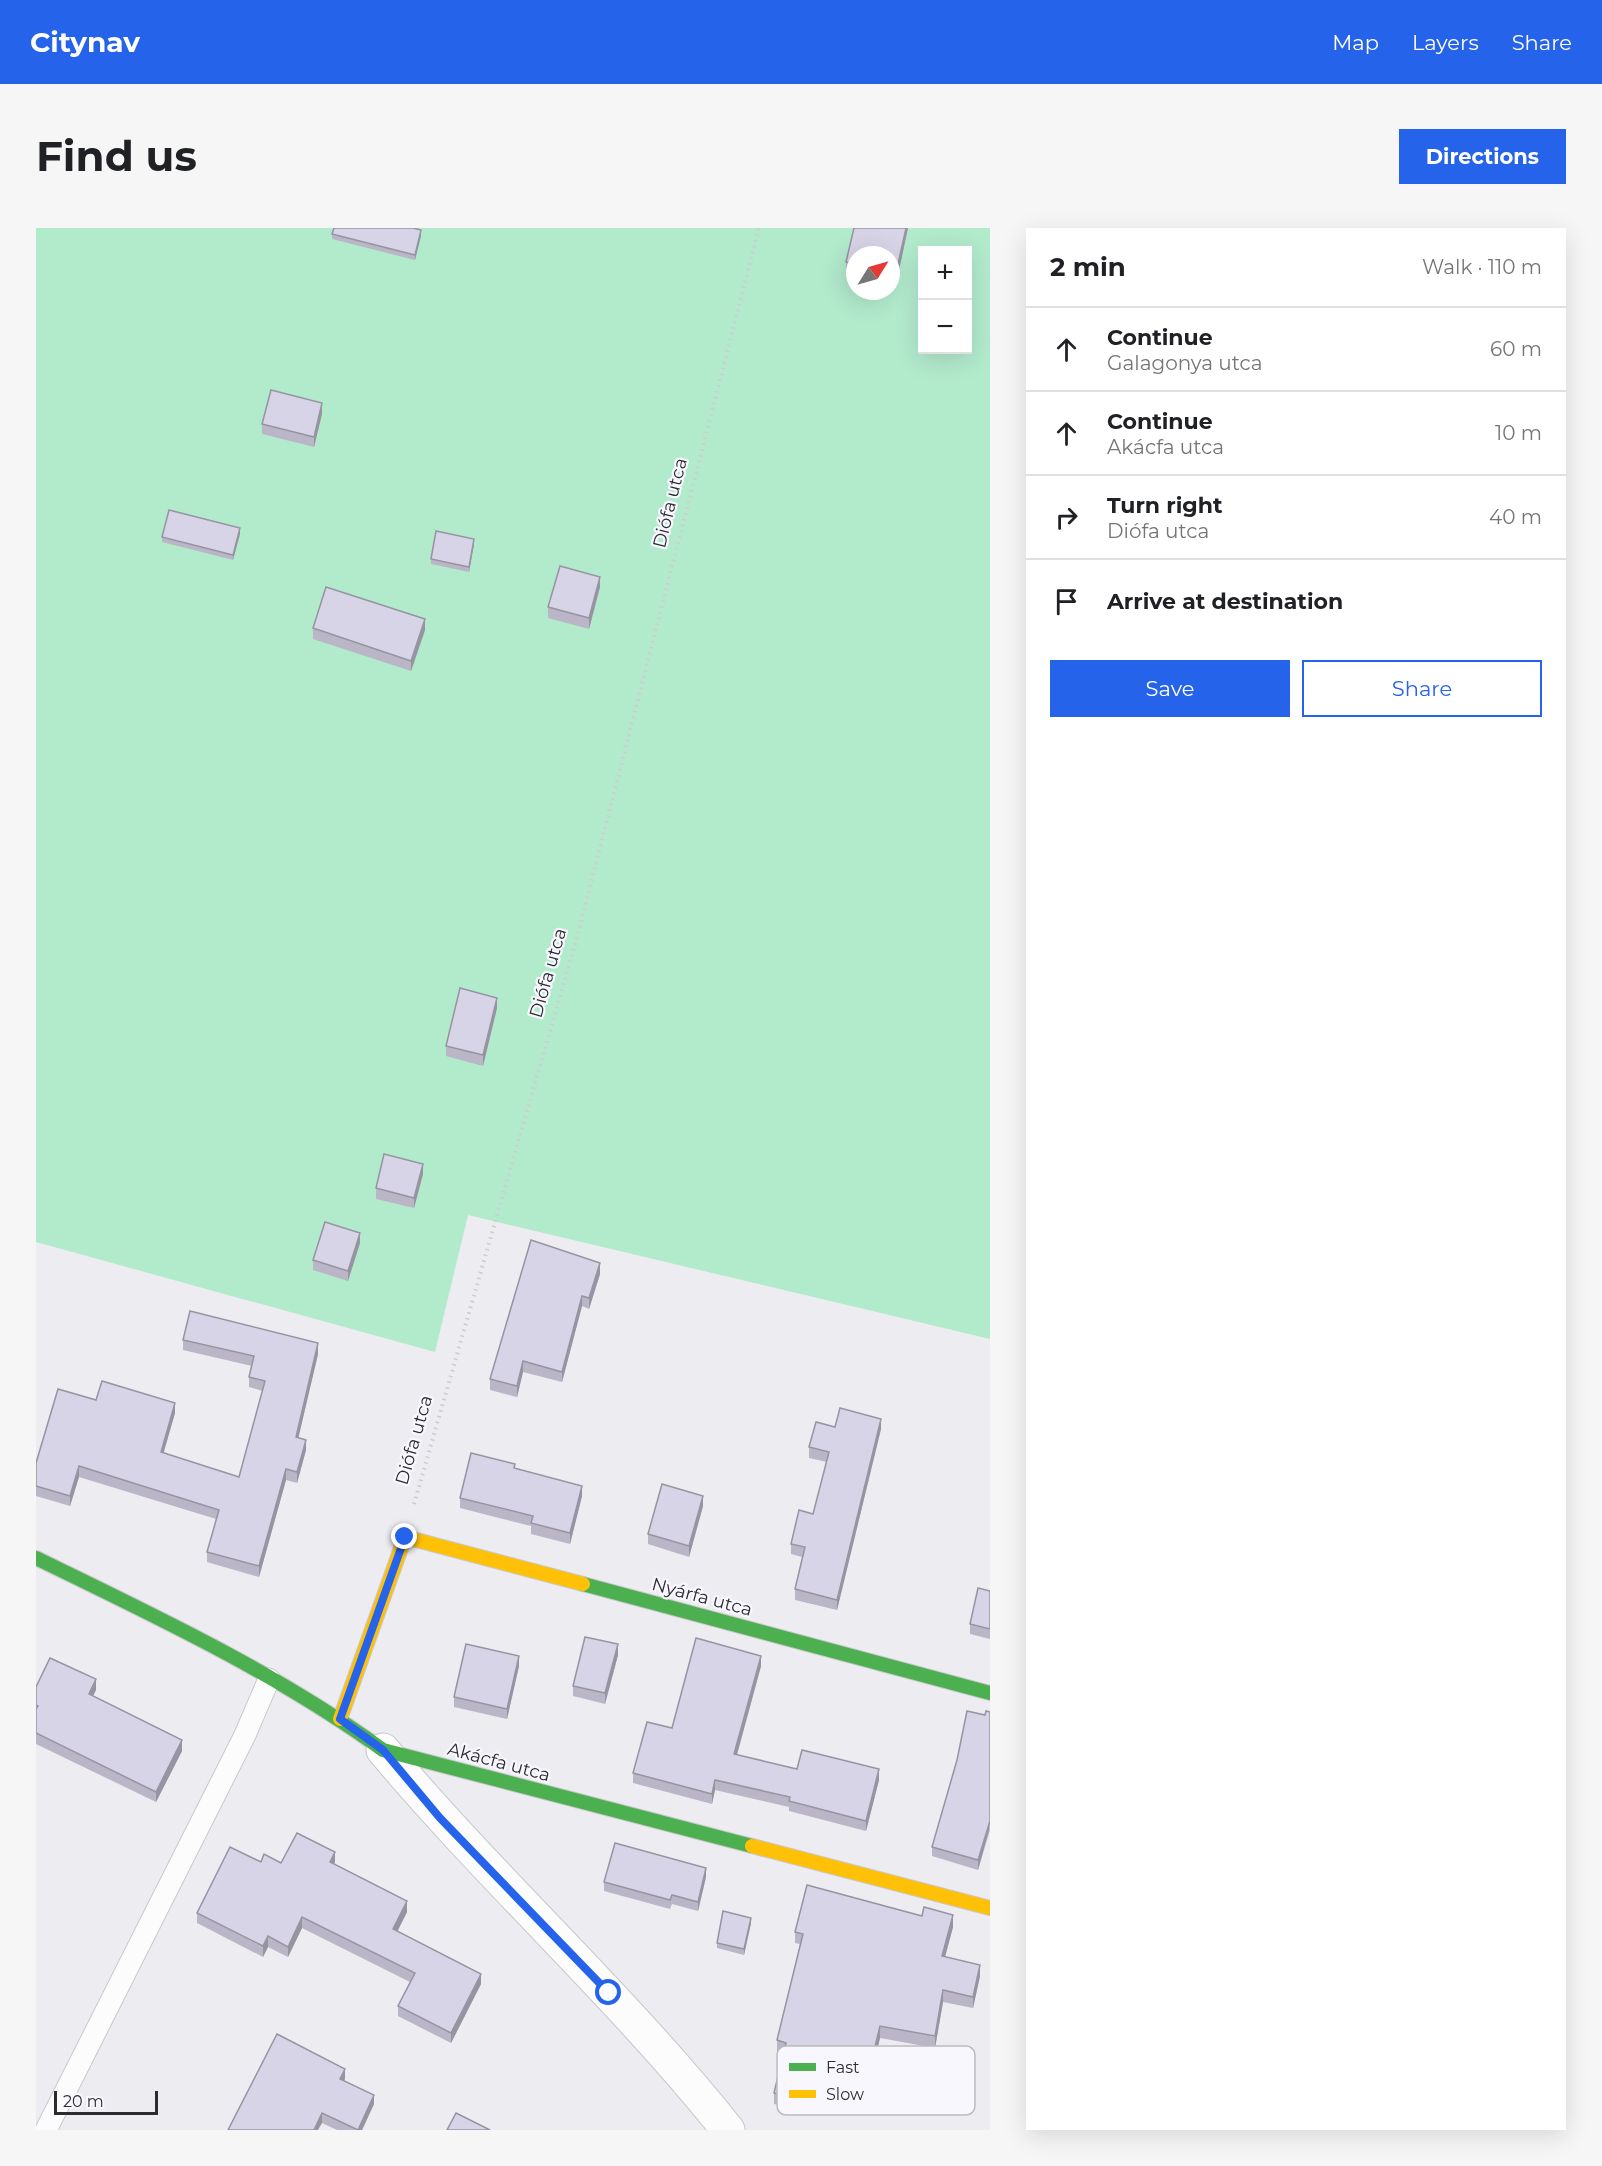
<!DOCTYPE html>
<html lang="en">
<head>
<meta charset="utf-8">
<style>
	body { margin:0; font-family:Montserrat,sans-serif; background:#f6f6f6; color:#202124 }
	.controls { position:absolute; right:18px; top:18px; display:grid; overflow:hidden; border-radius:0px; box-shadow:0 6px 24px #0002 }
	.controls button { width:54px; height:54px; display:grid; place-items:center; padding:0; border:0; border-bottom:2px solid #e0e0e0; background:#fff; color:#202124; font:30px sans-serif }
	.compass { position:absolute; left:810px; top:18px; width:54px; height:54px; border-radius:50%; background:#fff; box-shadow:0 6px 24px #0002; rotate:53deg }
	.scale { position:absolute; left:18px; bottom:15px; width:104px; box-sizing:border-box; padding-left:6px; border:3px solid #2c2c30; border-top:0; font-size:16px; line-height:21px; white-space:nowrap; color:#2c2c30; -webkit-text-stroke:4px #f8f7fe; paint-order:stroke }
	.stop { position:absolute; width:18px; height:18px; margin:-14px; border:4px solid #2563eb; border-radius:50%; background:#fff }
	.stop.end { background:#2563eb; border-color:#fff; box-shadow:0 2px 6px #0008 }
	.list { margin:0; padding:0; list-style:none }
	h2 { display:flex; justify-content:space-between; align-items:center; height:78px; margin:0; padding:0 24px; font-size:26px }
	h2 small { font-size:20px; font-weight:400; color:#757577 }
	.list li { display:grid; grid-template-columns:39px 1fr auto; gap:18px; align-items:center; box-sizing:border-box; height:84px; padding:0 24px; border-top:2px solid #e0e0e0 }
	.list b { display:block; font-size:22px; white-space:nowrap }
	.list p { margin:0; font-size:20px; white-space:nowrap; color:#757577 }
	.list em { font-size:20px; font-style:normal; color:#757577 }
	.actions { display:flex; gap:12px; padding:18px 24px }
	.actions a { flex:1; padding:14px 0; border:2px solid #2563eb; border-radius:0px; text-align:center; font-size:21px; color:#2563eb }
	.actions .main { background:#2563eb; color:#fff }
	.icon { flex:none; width:33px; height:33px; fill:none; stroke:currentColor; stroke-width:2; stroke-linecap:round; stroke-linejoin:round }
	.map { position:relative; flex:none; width:954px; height:1902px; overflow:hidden; border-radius:0px }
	header { display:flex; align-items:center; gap:36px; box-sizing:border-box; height:84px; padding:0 30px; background:#2563eb; color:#fff }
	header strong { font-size:28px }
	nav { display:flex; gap:33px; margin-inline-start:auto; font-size:21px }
	.intro { display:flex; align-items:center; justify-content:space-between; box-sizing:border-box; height:144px; padding:0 36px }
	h1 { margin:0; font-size:42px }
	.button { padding:15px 27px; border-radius:0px; background:#2563eb; color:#fff; font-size:21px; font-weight:700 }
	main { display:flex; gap:36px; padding:0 36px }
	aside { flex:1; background:#fff; border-radius:0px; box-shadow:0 6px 24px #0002 }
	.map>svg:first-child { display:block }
	.green { fill:#b2eacc; fill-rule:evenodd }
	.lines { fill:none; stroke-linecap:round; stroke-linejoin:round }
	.lane-casing { stroke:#c8c8cc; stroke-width:23 }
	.street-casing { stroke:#c8c8cc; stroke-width:35 }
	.fast-casing { stroke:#c8c8cc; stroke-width:16 }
	.slow-casing { stroke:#c8c8cc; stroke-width:16 }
	.path { stroke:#cdcdcf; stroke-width:4; stroke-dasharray:1.5 4.5; stroke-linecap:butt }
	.lane { stroke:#fcfcfd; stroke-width:21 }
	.street { stroke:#fcfcfd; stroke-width:33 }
	.fast { stroke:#4caf50; stroke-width:14 }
	.slow { stroke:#ffc107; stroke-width:14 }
	.wall { fill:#bab6c7 }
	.shaded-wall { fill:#9794a2 }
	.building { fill:#d8d4e7; stroke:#9794a2; stroke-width:1.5 }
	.route { stroke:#2563eb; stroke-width:8 }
	.labels { text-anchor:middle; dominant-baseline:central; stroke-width:4.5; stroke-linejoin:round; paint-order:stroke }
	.street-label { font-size:18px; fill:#2c2c30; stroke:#f8f7fe }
	.key { fill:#f8f7fe; stroke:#bbbac0; stroke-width:1.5 }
	.key-label { font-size:16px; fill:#2c2c30 }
</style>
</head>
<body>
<header>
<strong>Citynav</strong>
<nav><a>Map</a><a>Layers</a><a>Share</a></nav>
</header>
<div class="intro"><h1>Find us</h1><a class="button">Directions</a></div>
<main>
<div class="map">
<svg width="954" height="1902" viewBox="0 0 954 1902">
	<rect width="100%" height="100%" fill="#ececf1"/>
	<path class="green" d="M 0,0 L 954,0 L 954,1111 L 432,987 L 399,1124 L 0,1014 ZM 886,22 L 932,22 L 932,122 L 886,122 ZM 819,27 L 855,27 L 855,63 L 819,63 Z"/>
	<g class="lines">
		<defs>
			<polyline id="lane" points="10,1902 209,1507 233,1451"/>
			<path id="street" d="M 347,1522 C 457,1653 585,1768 692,1902"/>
			<g id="fast">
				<path d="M 0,1330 C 119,1388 239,1444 347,1522 L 716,1618"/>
				<polyline points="547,1356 954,1465"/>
			</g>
			<g id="slow">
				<polyline points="304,1491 369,1309 547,1356"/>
				<polyline points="716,1618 954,1680"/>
			</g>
		</defs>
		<use href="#lane" class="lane-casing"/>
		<use href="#street" class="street-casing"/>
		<use href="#fast" class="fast-casing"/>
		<use href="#slow" class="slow-casing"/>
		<polyline class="path" points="378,1276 540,713 723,0"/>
		<use href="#lane" class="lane"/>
		<use href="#street" class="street"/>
		<use href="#fast" class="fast"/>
		<use href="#slow" class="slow"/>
	</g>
	<g class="wall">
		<polygon points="818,0 872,0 860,56 855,55 855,27 819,27 819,47 810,45 810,34"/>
		<polygon points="296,6 385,8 379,32 296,11"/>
		<polygon points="286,186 278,219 226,206 226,196"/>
		<polygon points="204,306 197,332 126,314 126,309"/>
		<polygon points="438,316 433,344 395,336 395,331"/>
		<polygon points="564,359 553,401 512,390 512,379"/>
		<polygon points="277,400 389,402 375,443 277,411"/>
		<polygon points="461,780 447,838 410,828 410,818"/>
		<polygon points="387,946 378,980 340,971 340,960"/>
		<polygon points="324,1015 312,1053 277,1042 277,1032"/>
		<polygon points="564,1046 553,1081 546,1078 526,1154 487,1144 481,1169 454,1162 454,1151"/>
		<polygon points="147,1112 282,1126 262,1210 270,1222 261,1255 250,1252 223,1349 171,1334 171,1324 180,1291 43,1249 34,1278 0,1268 0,1235 60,1172 139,1185 127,1225 203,1249 227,1163 213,1159 213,1149 216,1138 147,1122"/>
		<polygon points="799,1199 845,1201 801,1382 759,1372 759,1361 766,1329 755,1326 755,1316 777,1286 791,1234 773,1230 773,1219"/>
		<polygon points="479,1240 546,1268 534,1316 495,1306 495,1298 424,1280 424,1270"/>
		<polygon points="667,1278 653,1329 612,1316 612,1306"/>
		<polygon points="954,1363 954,1411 934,1406 934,1396"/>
		<polygon points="582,1427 569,1476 537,1468 537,1458"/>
		<polygon points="483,1438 471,1491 418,1479 418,1469"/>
		<polygon points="725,1438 701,1527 761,1541 843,1552 830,1603 753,1583 753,1579 679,1562 676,1576 597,1555 597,1545 636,1500"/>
		<polygon points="0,1459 60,1462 57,1468 146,1523 120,1574 0,1516"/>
		<polygon points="954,1484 954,1602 942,1642 896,1628 896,1619"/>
		<polygon points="225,1634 245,1635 299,1634 298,1636 371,1684 361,1704 445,1756 415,1815 362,1788 362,1778 374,1754 266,1700 252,1729 232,1719 227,1729 161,1695 161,1685"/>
		<polygon points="670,1649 662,1683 636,1676 634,1681 568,1663 568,1654"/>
		<polygon points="715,1695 708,1727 681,1720 681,1715"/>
		<polygon points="917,1699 909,1729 944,1748 937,1780 907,1774 899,1820 844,1810 835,1847 780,1833 768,1883 738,1876 738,1865 747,1825 741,1824 741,1812 764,1716 759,1715 759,1704"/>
		<polygon points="309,1851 308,1852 338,1876 326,1902 301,1902 286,1895 192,1902"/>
	</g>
	<g class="shaded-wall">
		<polygon points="870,0 872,0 860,56 860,45"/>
		<polygon points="385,2 385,8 379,32 379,27"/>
		<polygon points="286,175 286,186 278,219 278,209"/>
		<polygon points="204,300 204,306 197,332 197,327"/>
		<polygon points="438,311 438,316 433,344 433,339"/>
		<polygon points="564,349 564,359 553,401 553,390"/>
		<polygon points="389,391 389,402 375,443 375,433"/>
		<polygon points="461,770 461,780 447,838 447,827"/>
		<polygon points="387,936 387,946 378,980 378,970"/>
		<polygon points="324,1005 324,1015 312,1053 312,1043"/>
		<polygon points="564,1035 564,1046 553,1081 553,1070"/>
		<polygon points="546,1068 546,1078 526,1154 526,1144"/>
		<polygon points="282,1115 282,1126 260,1220 260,1209"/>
		<polygon points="487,1133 487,1144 481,1169 481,1158"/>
		<polygon points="139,1175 139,1185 125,1234 125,1224"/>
		<polygon points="845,1191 845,1201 801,1382 801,1372"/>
		<polygon points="270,1212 270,1222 261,1255 261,1244"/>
		<polygon points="43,1238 43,1249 34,1278 34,1268"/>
		<polygon points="250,1241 250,1252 223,1349 223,1338"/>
		<polygon points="546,1258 546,1268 534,1316 534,1305"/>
		<polygon points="667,1268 667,1278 653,1329 653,1318"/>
		<polygon points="582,1416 582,1427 569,1476 569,1465"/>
		<polygon points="483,1428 483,1438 471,1491 471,1481"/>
		<polygon points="725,1428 725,1438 698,1537 698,1526"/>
		<polygon points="60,1451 60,1462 53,1476 53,1466"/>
		<polygon points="146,1512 146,1523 120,1574 120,1564"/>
		<polygon points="843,1541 843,1552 830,1603 830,1593"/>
		<polygon points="679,1552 679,1562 676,1576 676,1566"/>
		<polygon points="953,1593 953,1602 942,1642 942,1632"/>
		<polygon points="299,1624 299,1634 294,1644 294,1634"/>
		<polygon points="670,1640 670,1649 662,1683 662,1674"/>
		<polygon points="371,1673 371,1684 357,1712 357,1701"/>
		<polygon points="917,1687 917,1699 906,1740 906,1728"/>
		<polygon points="266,1689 266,1700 252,1729 252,1719"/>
		<polygon points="715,1690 715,1695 708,1727 708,1721"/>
		<polygon points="232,1708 232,1719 227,1729 227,1718"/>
		<polygon points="944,1737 944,1748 937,1780 937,1769"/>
		<polygon points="445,1746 445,1756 415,1815 415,1805"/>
		<polygon points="907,1762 907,1774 899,1820 899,1808"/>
		<polygon points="844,1798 844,1810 835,1847 835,1835"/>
		<polygon points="780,1822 780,1833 768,1883 768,1872"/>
		<polygon points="309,1841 309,1851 304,1860 304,1851"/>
		<polygon points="338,1867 338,1876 326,1902 322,1902"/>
		<polygon points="286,1885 286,1895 282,1902 278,1902"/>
	</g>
	<g class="building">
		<polygon points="298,0 377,0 385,2 379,27 296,6"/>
		<polygon points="818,0 870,0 860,45 855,44 855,27 819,27 819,36 810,34"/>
		<polygon points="235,162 286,175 278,209 226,196"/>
		<polygon points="133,282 204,300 197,327 126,309"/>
		<polygon points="400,303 438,311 433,339 395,331"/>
		<polygon points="524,338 564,349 553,390 512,379"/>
		<polygon points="290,359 389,391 375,433 277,400"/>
		<polygon points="424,760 461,770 447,827 410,818"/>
		<polygon points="348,926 387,936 378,970 340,960"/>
		<polygon points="289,994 324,1005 312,1043 277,1032"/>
		<polygon points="495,1012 564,1035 553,1070 546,1068 526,1144 487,1133 481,1158 454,1151"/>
		<polygon points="154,1083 282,1115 260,1209 270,1212 261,1244 250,1241 223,1338 171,1324 183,1282 43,1238 34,1268 0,1258 0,1235 22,1161 60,1172 66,1153 139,1175 125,1224 203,1249 229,1153 213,1149 218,1128 147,1112"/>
		<polygon points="804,1180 845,1191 801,1372 759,1361 769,1319 755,1316 763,1282 777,1286 793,1224 773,1219 780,1194 799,1199"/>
		<polygon points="435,1225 479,1236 478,1240 546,1258 534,1305 495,1295 497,1288 424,1270"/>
		<polygon points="626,1256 667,1268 653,1318 612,1306"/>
		<polygon points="942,1360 954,1363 954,1401 934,1396"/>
		<polygon points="549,1409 582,1416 569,1465 537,1458"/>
		<polygon points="660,1410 725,1428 698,1526 761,1541 766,1522 843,1541 830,1593 753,1573 754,1569 679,1552 676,1566 597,1545 611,1494 636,1500"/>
		<polygon points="430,1416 483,1428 471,1481 418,1469"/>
		<polygon points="14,1430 60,1451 53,1466 146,1512 120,1564 0,1505 0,1481 2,1478 0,1477 0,1459"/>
		<polygon points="931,1483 949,1487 950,1483 954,1484 954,1593 942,1632 896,1619 921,1532"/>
		<polygon points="261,1605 299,1624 294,1634 371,1673 357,1701 445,1746 415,1805 362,1778 379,1745 266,1689 252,1719 232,1708 227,1718 161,1685 194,1619 225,1634 228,1626 245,1635"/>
		<polygon points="579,1615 670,1640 662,1674 636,1667 634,1672 568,1654"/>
		<polygon points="771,1657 886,1688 888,1679 917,1687 906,1728 944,1737 937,1769 907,1762 899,1808 844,1798 835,1835 780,1822 768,1872 738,1865 750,1815 741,1812 767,1706 759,1704"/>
		<polygon points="687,1683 715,1690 708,1721 681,1715"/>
		<polygon points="241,1806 309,1841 304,1851 338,1867 322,1902 286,1885 278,1902 192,1902"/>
		<polygon points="420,1885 454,1902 411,1902"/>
	</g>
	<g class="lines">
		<polyline class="route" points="369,1309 304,1491 347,1522 404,1590 573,1765"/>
	</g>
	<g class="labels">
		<g class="street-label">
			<text transform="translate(634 275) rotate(-76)">Diófa utca</text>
			<text transform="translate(512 745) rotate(-74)">Diófa utca</text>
			<text transform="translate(378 1212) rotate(-74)">Diófa utca</text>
			<text transform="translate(666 1369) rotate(15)">Nyárfa utca</text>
			<text transform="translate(463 1534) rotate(15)">Akácfa utca</text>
		</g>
	</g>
	<rect x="741" y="1818" width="198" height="69" rx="9" class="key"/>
	<rect x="753" y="1835" width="27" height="8" fill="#4caf50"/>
	<rect x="753" y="1862" width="27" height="8" fill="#ffc107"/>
	<g class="key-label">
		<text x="790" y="1845">Fast</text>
		<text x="790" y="1872">Slow</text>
	</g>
</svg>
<div class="controls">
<button>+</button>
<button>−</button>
</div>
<svg class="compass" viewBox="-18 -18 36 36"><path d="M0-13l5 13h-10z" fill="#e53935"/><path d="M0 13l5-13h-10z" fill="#757577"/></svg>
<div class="scale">20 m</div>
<div class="stop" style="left:573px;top:1765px"></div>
<div class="stop end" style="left:369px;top:1309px"></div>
</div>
<aside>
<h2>2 min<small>Walk · 110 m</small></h2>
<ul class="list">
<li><svg class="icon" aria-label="ahead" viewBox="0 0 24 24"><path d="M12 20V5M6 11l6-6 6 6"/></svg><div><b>Continue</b><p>Galagonya utca</p></div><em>60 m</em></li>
<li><svg class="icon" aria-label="ahead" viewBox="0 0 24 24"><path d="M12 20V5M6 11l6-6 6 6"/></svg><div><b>Continue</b><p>Akácfa utca</p></div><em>10 m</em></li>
<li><svg class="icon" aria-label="right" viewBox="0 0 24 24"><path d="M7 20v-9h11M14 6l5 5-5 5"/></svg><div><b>Turn right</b><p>Diófa utca</p></div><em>40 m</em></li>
<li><svg class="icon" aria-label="arrive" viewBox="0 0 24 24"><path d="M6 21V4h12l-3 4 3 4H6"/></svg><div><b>Arrive at destination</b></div></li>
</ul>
<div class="actions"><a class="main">Save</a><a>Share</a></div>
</aside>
</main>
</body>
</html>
